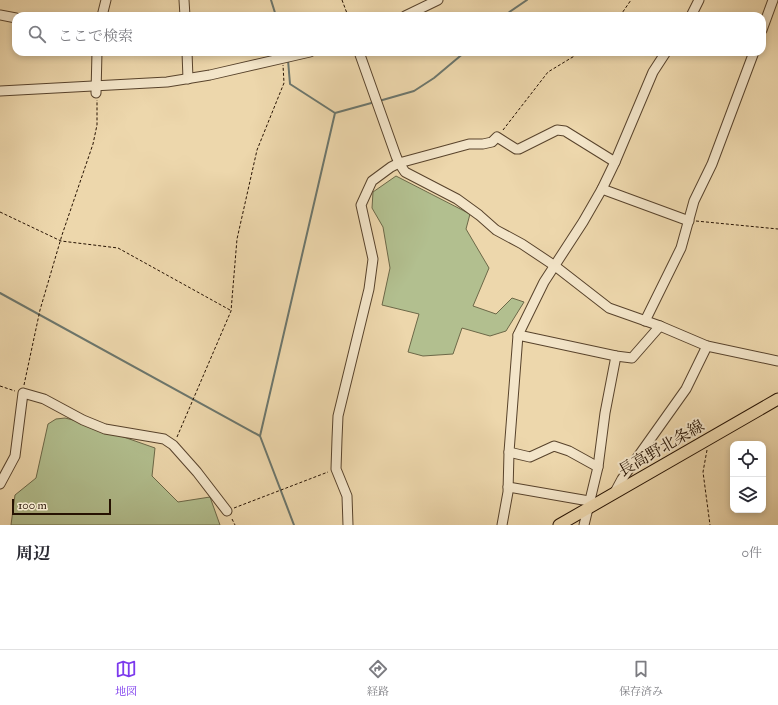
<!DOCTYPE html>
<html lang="ja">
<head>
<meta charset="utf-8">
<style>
	body { margin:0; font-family:"IM FELL Great Primer","Noto Serif JP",serif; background:#f2f2f3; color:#2b2b33 }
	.controls { position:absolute; right:12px; bottom:12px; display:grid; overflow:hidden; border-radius:8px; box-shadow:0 2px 6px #0003 }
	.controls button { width:36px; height:36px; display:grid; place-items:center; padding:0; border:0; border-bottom:1px solid #e1e1e2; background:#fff; color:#2b2b33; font:20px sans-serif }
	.scale { position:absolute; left:12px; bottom:10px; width:99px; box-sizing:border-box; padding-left:4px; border:2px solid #261202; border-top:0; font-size:11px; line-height:14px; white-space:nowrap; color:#261202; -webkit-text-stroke:3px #f3e5c9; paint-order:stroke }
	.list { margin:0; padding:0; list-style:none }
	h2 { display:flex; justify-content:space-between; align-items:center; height:52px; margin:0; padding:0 16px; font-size:17px }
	h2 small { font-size:13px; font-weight:400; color:#7c7c81 }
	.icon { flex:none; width:22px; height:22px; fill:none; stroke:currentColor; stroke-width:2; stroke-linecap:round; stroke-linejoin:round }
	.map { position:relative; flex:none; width:778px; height:525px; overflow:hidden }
	.search { position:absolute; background:#fff; box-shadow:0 2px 6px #0003; left:12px; right:12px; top:12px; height:44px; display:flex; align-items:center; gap:10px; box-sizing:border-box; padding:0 14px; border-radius:12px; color:#7c7c81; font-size:15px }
	.sheet { height:124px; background:#fff }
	nav { display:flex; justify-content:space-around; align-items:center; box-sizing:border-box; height:56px; border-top:1px solid #e1e1e2; background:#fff; font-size:11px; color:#7c7c81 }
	nav a { display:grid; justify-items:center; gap:2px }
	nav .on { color:#7c3aed }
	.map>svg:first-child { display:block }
	.green { fill:#b2bf8f; stroke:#6c6848 }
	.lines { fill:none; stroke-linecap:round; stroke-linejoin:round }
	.stream { stroke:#6c766c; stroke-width:2 }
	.minor-casing { stroke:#58432c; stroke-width:11 }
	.major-casing { stroke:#261202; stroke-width:13 }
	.path { stroke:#261202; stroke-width:1; stroke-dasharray:3 2; stroke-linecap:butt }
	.minor { stroke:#f3e5c9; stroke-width:9 }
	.major { stroke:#edd7ac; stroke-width:11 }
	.labels { text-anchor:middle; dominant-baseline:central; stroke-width:4; stroke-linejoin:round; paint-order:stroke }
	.street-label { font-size:16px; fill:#261202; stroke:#f3e5c9 }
</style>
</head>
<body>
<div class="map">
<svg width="778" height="525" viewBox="0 0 778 525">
	<rect width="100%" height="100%" fill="#edd7ac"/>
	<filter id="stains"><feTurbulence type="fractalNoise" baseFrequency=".005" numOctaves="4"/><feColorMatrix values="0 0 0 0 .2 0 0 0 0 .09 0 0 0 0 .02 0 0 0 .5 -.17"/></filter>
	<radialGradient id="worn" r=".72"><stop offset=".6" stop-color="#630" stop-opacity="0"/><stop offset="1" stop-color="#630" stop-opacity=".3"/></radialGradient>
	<g class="green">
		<polygon points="396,176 470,214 466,229 489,268 473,306 496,314 512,298 524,302 506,331 490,336 462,328 453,354 423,356 408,352 419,314 382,305 390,268 383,227 372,208 373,192"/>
		<polygon points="65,418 81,422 155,448 152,476 178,502 210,497 220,525 11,525 15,495 36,478 48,424 56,419"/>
	</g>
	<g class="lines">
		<g class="stream">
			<polyline points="271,0 276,16"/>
			<polyline points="506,16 508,13 527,0"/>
			<polyline points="288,60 290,84 335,113"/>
			<polyline points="379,101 414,91 434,78 465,52"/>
			<polyline points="0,293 260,436 294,525"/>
			<polyline points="260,436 335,113 375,102"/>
		</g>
		<defs>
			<g id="minor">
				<polyline points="184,0 185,16"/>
				<polyline points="0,15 16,18"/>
				<polyline points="102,16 106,0"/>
				<polyline points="405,16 438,0"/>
				<polyline points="691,16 699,0"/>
				<polyline points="762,30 773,0"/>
				<polyline points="187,52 188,79"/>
				<polyline points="359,52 396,156 399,163 405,172 457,199 479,215 496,230 522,244 555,266 609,308 660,326 707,346 778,361"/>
				<polyline points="0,91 167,82 210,75 310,52"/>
				<polyline points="96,93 97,52"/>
				<polyline points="602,189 689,221"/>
				<polyline points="645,321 681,248 694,201 712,164 754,52"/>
				<polyline points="518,335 616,356 632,358 660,326"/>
				<polyline points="509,452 530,457 554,446 569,451 598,467"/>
				<polyline points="0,484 15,456 23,393 44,399 83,420 105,429 164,439 173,445 197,472 227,511"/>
				<polyline points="508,487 589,501"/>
				<polyline points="615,492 622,479 686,389 707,346"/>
				<polyline points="348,525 347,496 336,469 337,439 338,416 369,289 373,259 361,205 372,181 391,167 399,163 436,153 469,144 483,144 492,142 497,137 516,149 519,149 557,130 565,131 615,162"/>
				<polyline points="502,525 508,492 509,452 518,335 544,282 583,222 602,189 615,162 653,72 666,52"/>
				<polyline points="584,525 598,467 605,413 616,356"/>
			</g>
			<polyline id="major" points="559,525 778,399"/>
		</defs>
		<use href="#minor" class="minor-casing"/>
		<use href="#major" class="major-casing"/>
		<g class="path">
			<polyline points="342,0 348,16"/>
			<polyline points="620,16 631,0"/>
			<polyline points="503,130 548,72 581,52"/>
			<polyline points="0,212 61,241 118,248 230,310"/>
			<polyline points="696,221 778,229"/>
			<polyline points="24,385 40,310 62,235 93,144 97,125 97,100"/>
			<polyline points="0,386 15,391"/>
			<polyline points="177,437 231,311 237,239 257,150 284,83 283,65"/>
			<polyline points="707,450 703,472 710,525"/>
			<polyline points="234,508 328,472"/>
			<polyline points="232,519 235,525"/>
		</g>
		<use href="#minor" class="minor"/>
		<use href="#major" class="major"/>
	</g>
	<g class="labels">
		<g class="street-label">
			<text transform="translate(661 448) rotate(-30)">長高野北条線</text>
		</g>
	</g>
	<rect width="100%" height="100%" filter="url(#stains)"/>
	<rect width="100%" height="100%" fill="url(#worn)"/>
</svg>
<div class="controls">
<button><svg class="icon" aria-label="locate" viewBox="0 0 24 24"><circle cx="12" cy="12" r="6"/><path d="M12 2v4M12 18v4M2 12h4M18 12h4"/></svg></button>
<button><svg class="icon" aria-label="layers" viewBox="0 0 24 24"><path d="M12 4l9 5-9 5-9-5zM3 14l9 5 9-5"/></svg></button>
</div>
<div class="scale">100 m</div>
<div class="search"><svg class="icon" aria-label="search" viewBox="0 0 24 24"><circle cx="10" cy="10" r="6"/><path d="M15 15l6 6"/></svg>ここで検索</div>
</div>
<section class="sheet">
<h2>周辺<small>0件</small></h2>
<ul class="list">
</ul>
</section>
<nav>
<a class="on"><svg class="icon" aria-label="map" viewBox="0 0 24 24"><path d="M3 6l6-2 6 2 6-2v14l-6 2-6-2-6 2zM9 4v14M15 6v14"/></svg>地図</a>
<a><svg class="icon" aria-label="directions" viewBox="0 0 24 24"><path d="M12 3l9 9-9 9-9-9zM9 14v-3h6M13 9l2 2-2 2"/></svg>経路</a>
<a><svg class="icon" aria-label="saved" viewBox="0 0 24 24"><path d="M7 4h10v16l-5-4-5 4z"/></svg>保存済み</a>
</nav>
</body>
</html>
